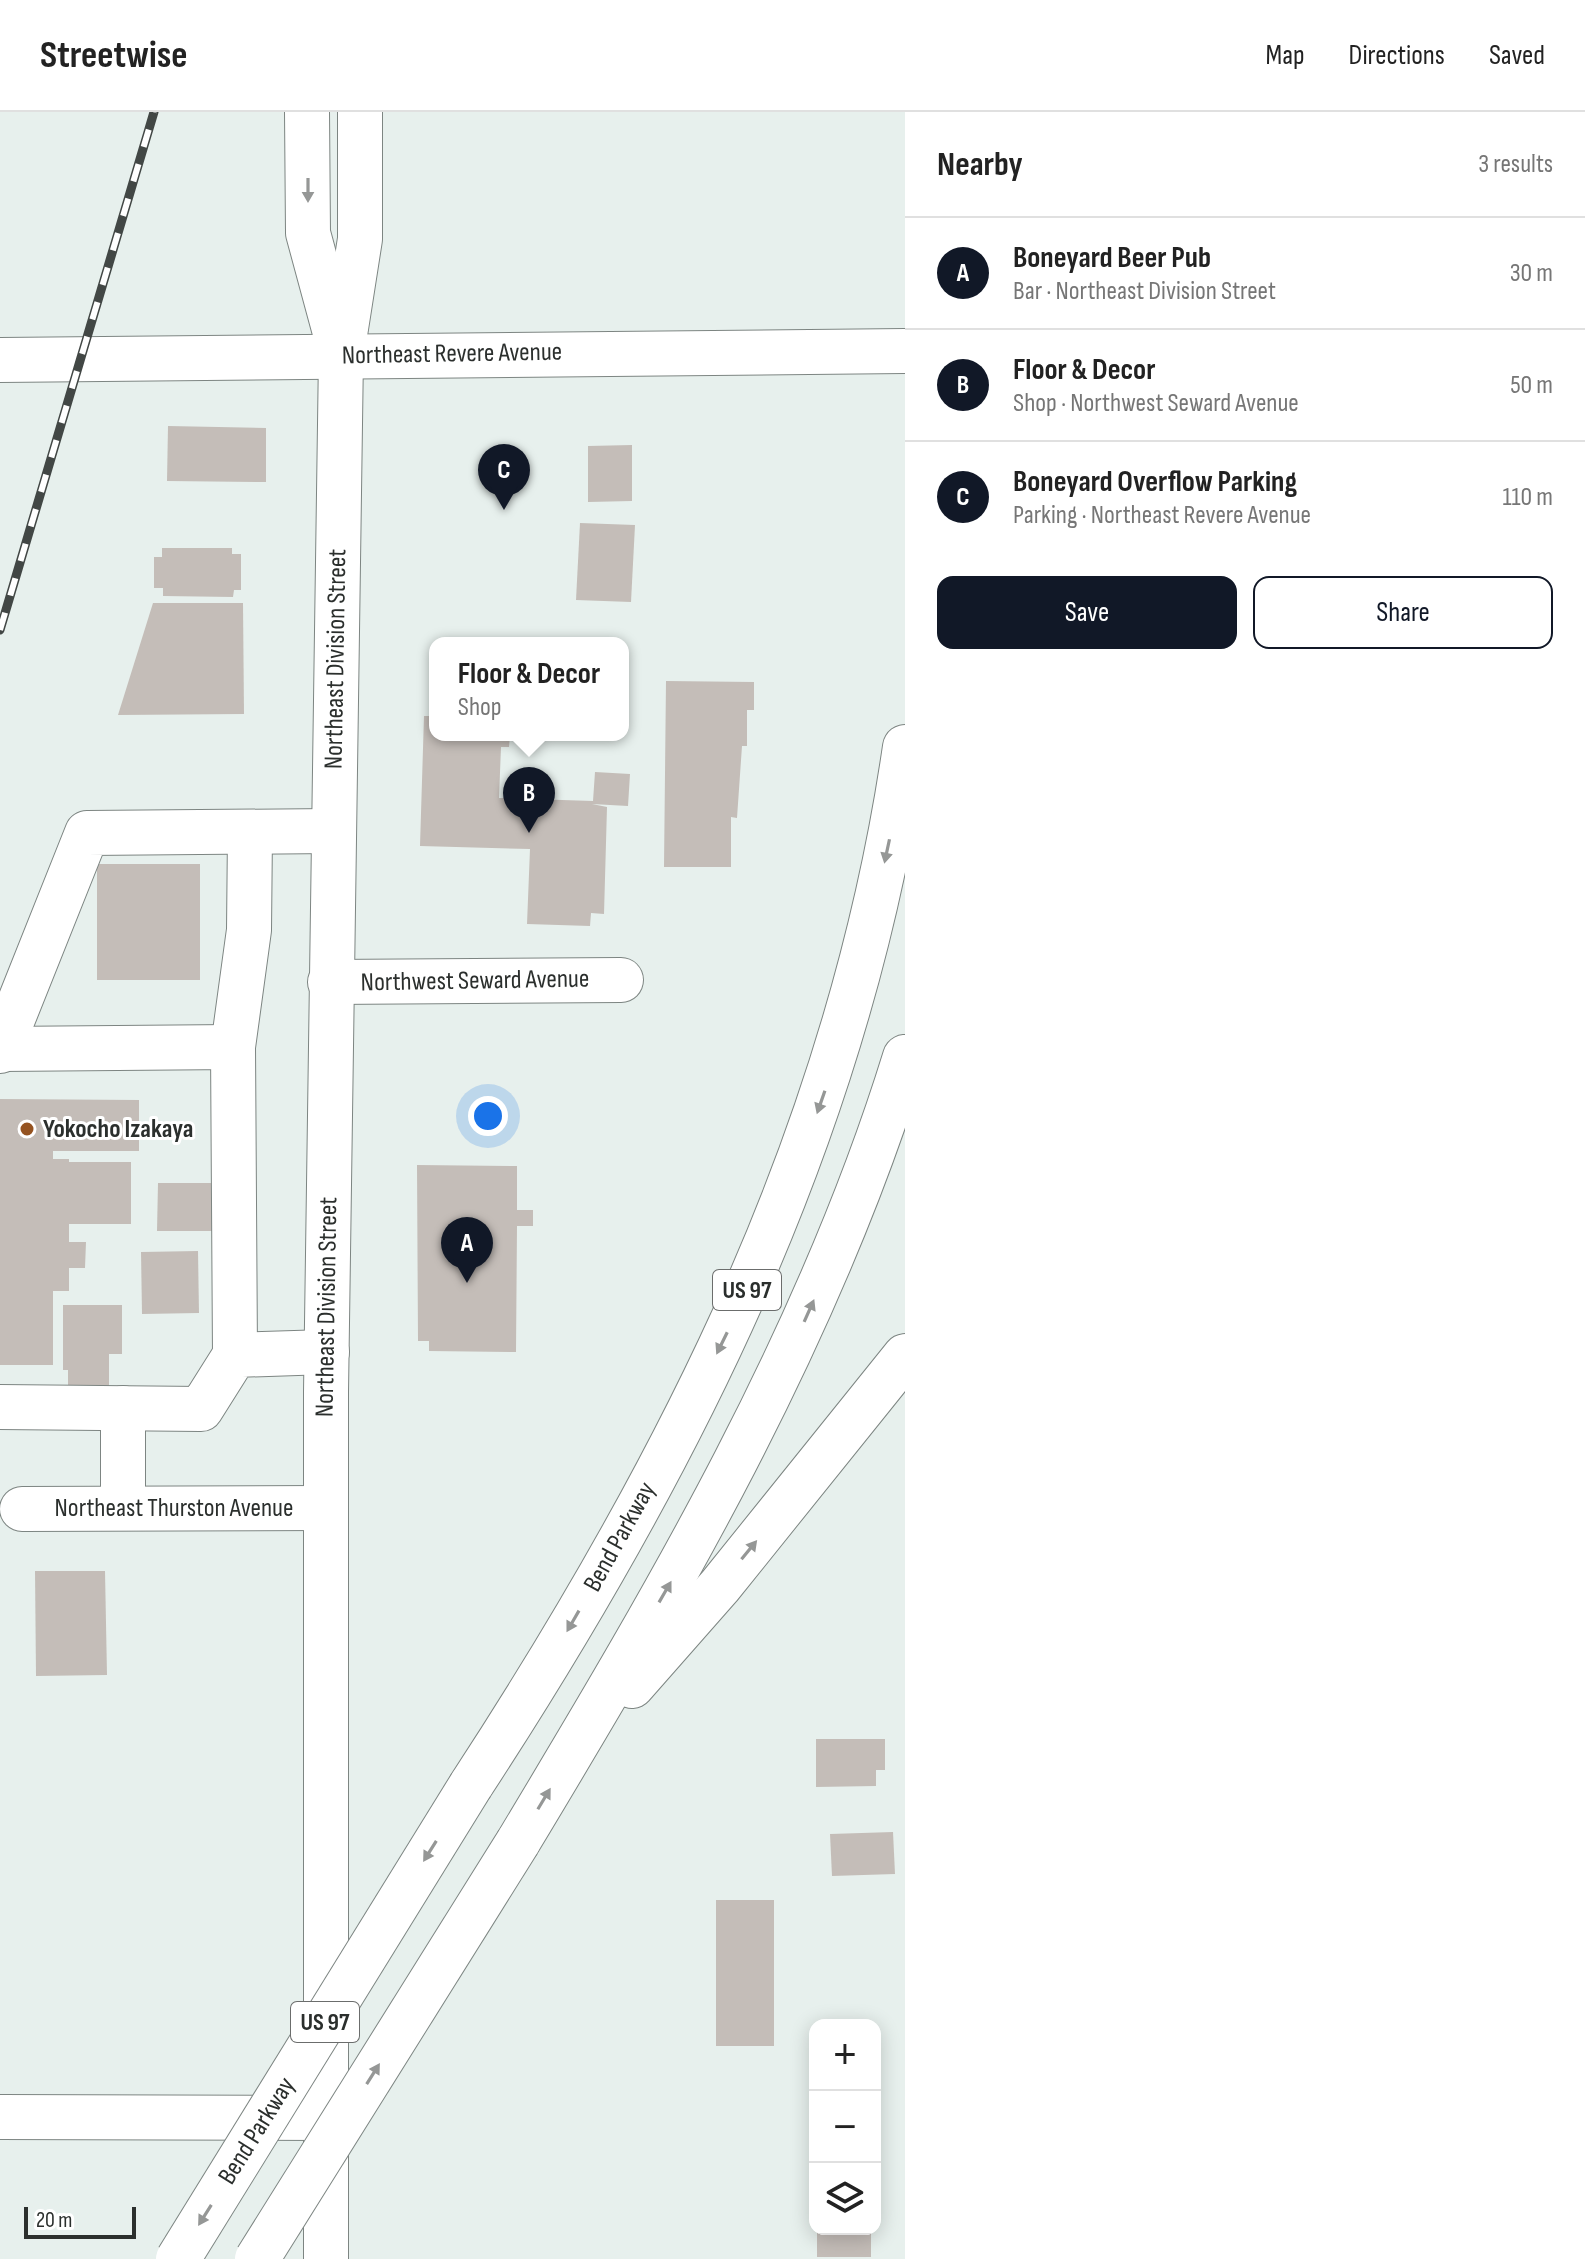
<!DOCTYPE html>
<html lang="en">
<head>
<meta charset="utf-8">
<style>
	body { margin:0; font-family:"Sofia Sans Condensed",sans-serif; background:#f6f6f6; color:#222 }
	.controls { position:absolute; right:24px; bottom:24px; display:grid; overflow:hidden; border-radius:16px; box-shadow:0 4px 20px #0003 }
	.controls button { width:72px; height:72px; display:grid; place-items:center; padding:0; border:0; border-bottom:2px solid #e0e0e0; background:#fff; color:#222; font:40px sans-serif }
	.scale { position:absolute; left:24px; bottom:20px; width:112px; box-sizing:border-box; padding-left:8px; border:4px solid #2b2f2d; border-top:0; font-size:22px; line-height:28px; white-space:nowrap; color:#2b2f2d; -webkit-text-stroke:6px #fff; paint-order:stroke }
	.you { position:absolute; left:488px; top:1004px; width:28px; height:28px; margin:-20px; border:6px solid #fff; border-radius:50%; background:#1a73e8; box-shadow:0 0 0 12px #1a73e833 }
	.badge { display:grid; place-items:center; width:52px; height:52px; border-radius:50%; background:#111827; color:#fff; font-size:26px; font-weight:700 }
	.pin { position:absolute; translate:-50% -66px; filter:drop-shadow(0 2px 4px #0008) }
	.pin::after { content:''; position:absolute; top:42px; width:28px; height:24px; background:inherit; clip-path:polygon(0 0,100% 0,50% 100%) }
	.popup { position:absolute; left:429px; top:525px; width:200px; height:104px; box-sizing:border-box; display:grid; place-content:center; border-radius:16px; background:#fff; filter:drop-shadow(0 2px 6px #0005); font-size:26px; white-space:nowrap; color:#767676 }
	.popup b { font-size:30px; color:#222 }
	.popup::after { content:''; position:absolute; left:50%; top:100%; margin-left:-16px; border:16px solid transparent; border-top-color:#fff }
	.list { margin:0; padding:0; list-style:none }
	h2 { display:flex; justify-content:space-between; align-items:center; height:104px; margin:0; padding:0 32px; font-size:34px }
	h2 small { font-size:26px; font-weight:400; color:#767676 }
	.list li { display:grid; grid-template-columns:52px 1fr auto; gap:24px; align-items:center; box-sizing:border-box; height:112px; padding:0 32px; border-top:2px solid #e0e0e0 }
	.list b { display:block; font-size:30px; white-space:nowrap }
	.list p { margin:0; font-size:26px; white-space:nowrap; color:#767676 }
	.list em { font-size:26px; font-style:normal; color:#767676 }
	.actions { display:flex; gap:16px; padding:24px 32px }
	.actions a { flex:1; padding:18px 0; border:2px solid #111827; border-radius:16px; text-align:center; font-size:28px; color:#111827 }
	.actions .main { background:#111827; color:#fff }
	.icon { flex:none; width:44px; height:44px; fill:none; stroke:currentColor; stroke-width:2; stroke-linecap:round; stroke-linejoin:round }
	.map { position:relative; flex:none; width:905px; height:2147px; overflow:hidden }
	header { display:flex; align-items:center; gap:48px; box-sizing:border-box; height:112px; padding:0 40px; background:#fff; border-bottom:2px solid #e0e0e0 }
	header strong { font-size:38px }
	nav { display:flex; gap:44px; margin-inline-start:auto; font-size:28px }
	main { display:flex }
	aside { flex:1; background:#fff }
	.map>svg:first-child { display:block }
	.building { fill:#c4bdb8 }
	.lines { fill:none; stroke-linecap:round; stroke-linejoin:round }
	.minor-casing { stroke:#7d8582; stroke-width:46 }
	.major-casing { stroke:#7d8582; stroke-width:46 }
	.highway-casing { stroke:#7d8582; stroke-width:46 }
	.minor { stroke:#fff; stroke-width:44 }
	.major { stroke:#fff; stroke-width:44 }
	.highway { stroke:#fff; stroke-width:44 }
	.rail-casing { stroke:#424745; stroke-width:9 }
	.rail { stroke:#fff; stroke-width:6; stroke-dasharray:18; stroke-linecap:butt }
	.highway-bridge-casing { stroke:#7d8582; stroke-width:46; stroke-linecap:butt }
	.highway-bridge { stroke:#fff; stroke-width:44 }
	.oneway { fill:#959796 }
	.poi-dot { fill:#955321; stroke:#fff; stroke-width:3 }
	.labels { text-anchor:middle; dominant-baseline:central; stroke-width:6; stroke-linejoin:round; paint-order:stroke }
	.shield { fill:#fff; stroke:#6b6d6c; stroke-width:2 }
	.shield-label { font-size:24px; font-weight:bold; fill:#2b2f2d }
	.street-label { font-size:26px; fill:#2b2f2d; stroke:#fff }
	.poi-label { font-size:26px; font-weight:bold; fill:#2b2f2d; stroke:#fff; text-anchor:start }
</style>
</head>
<body>
<header>
<strong>Streetwise</strong>
<nav><a>Map</a><a>Directions</a><a>Saved</a></nav>
</header>
<main>
<div class="map">
<svg width="905" height="2147" viewBox="0 0 905 2147">
	<rect width="100%" height="100%" fill="#e7f0ed"/>
	<g class="building">
		<polygon points="168,314 266,316 266,370 167,369"/>
		<polygon points="632,333 632,389 588,390 588,334"/>
		<polygon points="580,411 635,413 631,490 576,488"/>
		<polygon points="162,436 232,436 232,442 241,442 241,478 234,478 233,485 163,484 163,476 154,476 154,445 162,445"/>
		<polygon points="153,491 243,491 244,602 118,603"/>
		<polygon points="666,569 754,570 754,598 747,598 747,634 742,634 737,706 731,705 731,755 664,755"/>
		<polygon points="424,604 435,604 435,623 510,623 509,635 501,635 499,686 593,689 595,660 630,662 628,694 592,692 607,695 604,802 591,801 590,814 527,812 530,737 420,734"/>
		<rect x="97" y="752" width="103" height="116"/>
		<polygon points="0,987 139,988 139,1039 53,1039 53,1047 69,1047 69,1050 131,1050 131,1112 69,1112 69,1130 86,1130 85,1156 69,1156 69,1179 53,1179 53,1253 0,1253"/>
		<polygon points="417,1053 517,1054 517,1098 533,1098 533,1114 517,1114 516,1240 429,1239 429,1229 418,1229"/>
		<polygon points="158,1071 212,1071 212,1119 157,1119"/>
		<polygon points="198,1139 199,1201 142,1202 141,1140"/>
		<polygon points="63,1193 122,1193 122,1242 109,1242 109,1282 68,1282 68,1258 63,1258"/>
		<polygon points="35,1459 105,1459 107,1563 36,1564"/>
		<polygon points="816,1627 885,1627 885,1658 876,1658 876,1674 816,1675"/>
		<polygon points="893,1720 895,1762 832,1764 830,1722"/>
		<rect x="716" y="1788" width="58" height="146"/>
		<rect x="817" y="2117" width="54" height="28"/>
	</g>
	<g class="lines">
		<defs>
			<g id="minor">
				<polyline points="330,870 621,868"/>
				<polyline points="233,935 249,818 250,720"/>
				<polyline points="1,937 233,935 235,1243"/>
				<polyline points="0,939 87,721 332,719"/>
				<polyline points="0,1295 201,1297 235,1243 327,1240"/>
				<polyline points="123,1296 123,1396"/>
				<polyline points="22,1397 325,1396"/>
				<polyline points="0,2005 326,2006"/>
			</g>
			<g id="major">
				<polyline points="0,248 905,239"/>
				<polyline points="326,2147 326,1280 341,243"/>
			</g>
			<g id="highway">
				<polyline points="307,0 308,121 341,243"/>
				<polyline points="344,229 360,127 360,0"/>
				<polyline points="632,1574 720,1474 905,1244"/>
				<path d="M 471,1673 C 682,1350 849,1020 905,635"/>
				<path d="M 518,1730 C 669,1479 818,1227 905,945"/>
			</g>
		</defs>
		<use href="#minor" class="minor-casing"/>
		<use href="#major" class="major-casing"/>
		<use href="#highway" class="highway-casing"/>
		<use href="#minor" class="minor"/>
		<use href="#major" class="major"/>
		<use href="#highway" class="highway"/>
		<defs>
			<polyline id="rail" points="0,518 154,0"/>
		</defs>
		<use href="#rail" class="rail-casing"/>
		<use href="#rail" class="rail"/>
		<defs>
			<g id="highway-bridge">
				<polyline points="178,2147 471,1673"/>
				<polyline points="257,2147 518,1730"/>
			</g>
		</defs>
		<use href="#highway-bridge" class="highway-bridge-casing"/>
		<use href="#highway-bridge" class="highway-bridge"/>
	</g>
	<defs><path id="oneway-solid" d="M-6-.8H1V-3.2L6.5 0L1 3.2V.8H-6Z" transform="scale(2)"/></defs>
	<g class="oneway">
		<use href="#oneway-solid" transform="translate(308 78) rotate(90)"/>
		<use href="#oneway-solid" transform="translate(887 739) rotate(102)"/>
		<use href="#oneway-solid" transform="translate(821 990) rotate(109)"/>
		<use href="#oneway-solid" transform="translate(809 1199) rotate(-66)"/>
		<use href="#oneway-solid" transform="translate(722 1231) rotate(116)"/>
		<use href="#oneway-solid" transform="translate(749 1438) rotate(-51)"/>
		<use href="#oneway-solid" transform="translate(665 1480) rotate(-60)"/>
		<use href="#oneway-solid" transform="translate(573 1509) rotate(120)"/>
		<use href="#oneway-solid" transform="translate(544 1687) rotate(-59)"/>
		<use href="#oneway-solid" transform="translate(430 1739) rotate(122)"/>
		<use href="#oneway-solid" transform="translate(373 1962) rotate(-58)"/>
		<use href="#oneway-solid" transform="translate(205 2103) rotate(122)"/>
	</g>
	<circle class="poi-dot" cx="27" cy="1017" r="8"/>
	<g class="labels">
		<g class="shield">
			<rect x="713" y="1158" width="68" height="40" rx="6"/>
			<rect x="291" y="1890" width="68" height="40" rx="6"/>
		</g>
		<g class="shield-label">
			<text x="747" y="1178">US 97</text>
			<text x="325" y="1910">US 97</text>
		</g>
		<g class="street-label">
			<text transform="translate(452 242) rotate(-1)">Northeast Revere Avenue</text>
			<text transform="translate(336 547) rotate(-89)">Northeast Division Street</text>
			<text transform="translate(475 869) rotate(-1)">Northwest Seward Avenue</text>
			<text transform="translate(327 1195) rotate(-89)">Northeast Division Street</text>
			<text x="174" y="1396">Northeast Thurston Avenue</text>
			<text transform="translate(620 1425) rotate(-61)">Bend Parkway</text>
			<text transform="translate(257 2019) rotate(-58)">Bend Parkway</text>
		</g>
		<g class="poi-label">
			<text x="43" y="1017">Yokocho Izakaya</text>
		</g>
	</g>
</svg>
<div class="controls">
<button>+</button>
<button>−</button>
<button><svg class="icon" aria-label="layers" viewBox="0 0 24 24"><path d="M12 4l9 5-9 5-9-5zM3 14l9 5 9-5"/></svg></button>
</div>
<div class="scale">20 m</div>
<div class="you"></div>
<div class="pin badge" style="left:467px;top:1171px">A</div>
<div class="pin badge" style="left:529px;top:721px">B</div>
<div class="popup"><b>Floor &amp; Decor</b>Shop</div>
<div class="pin badge" style="left:504px;top:398px">C</div>
</div>
<aside>
<h2>Nearby<small>3 results</small></h2>
<ul class="list">
<li><span class="badge">A</span><div><b>Boneyard Beer Pub</b><p>Bar · Northeast Division Street</p></div><em>30 m</em></li>
<li><span class="badge">B</span><div><b>Floor &amp; Decor</b><p>Shop · Northwest Seward Avenue</p></div><em>50 m</em></li>
<li><span class="badge">C</span><div><b>Boneyard Overflow Parking</b><p>Parking · Northeast Revere Avenue</p></div><em>110 m</em></li>
</ul>
<div class="actions"><a class="main">Save</a><a>Share</a></div>
</aside>
</main>
</body>
</html>
